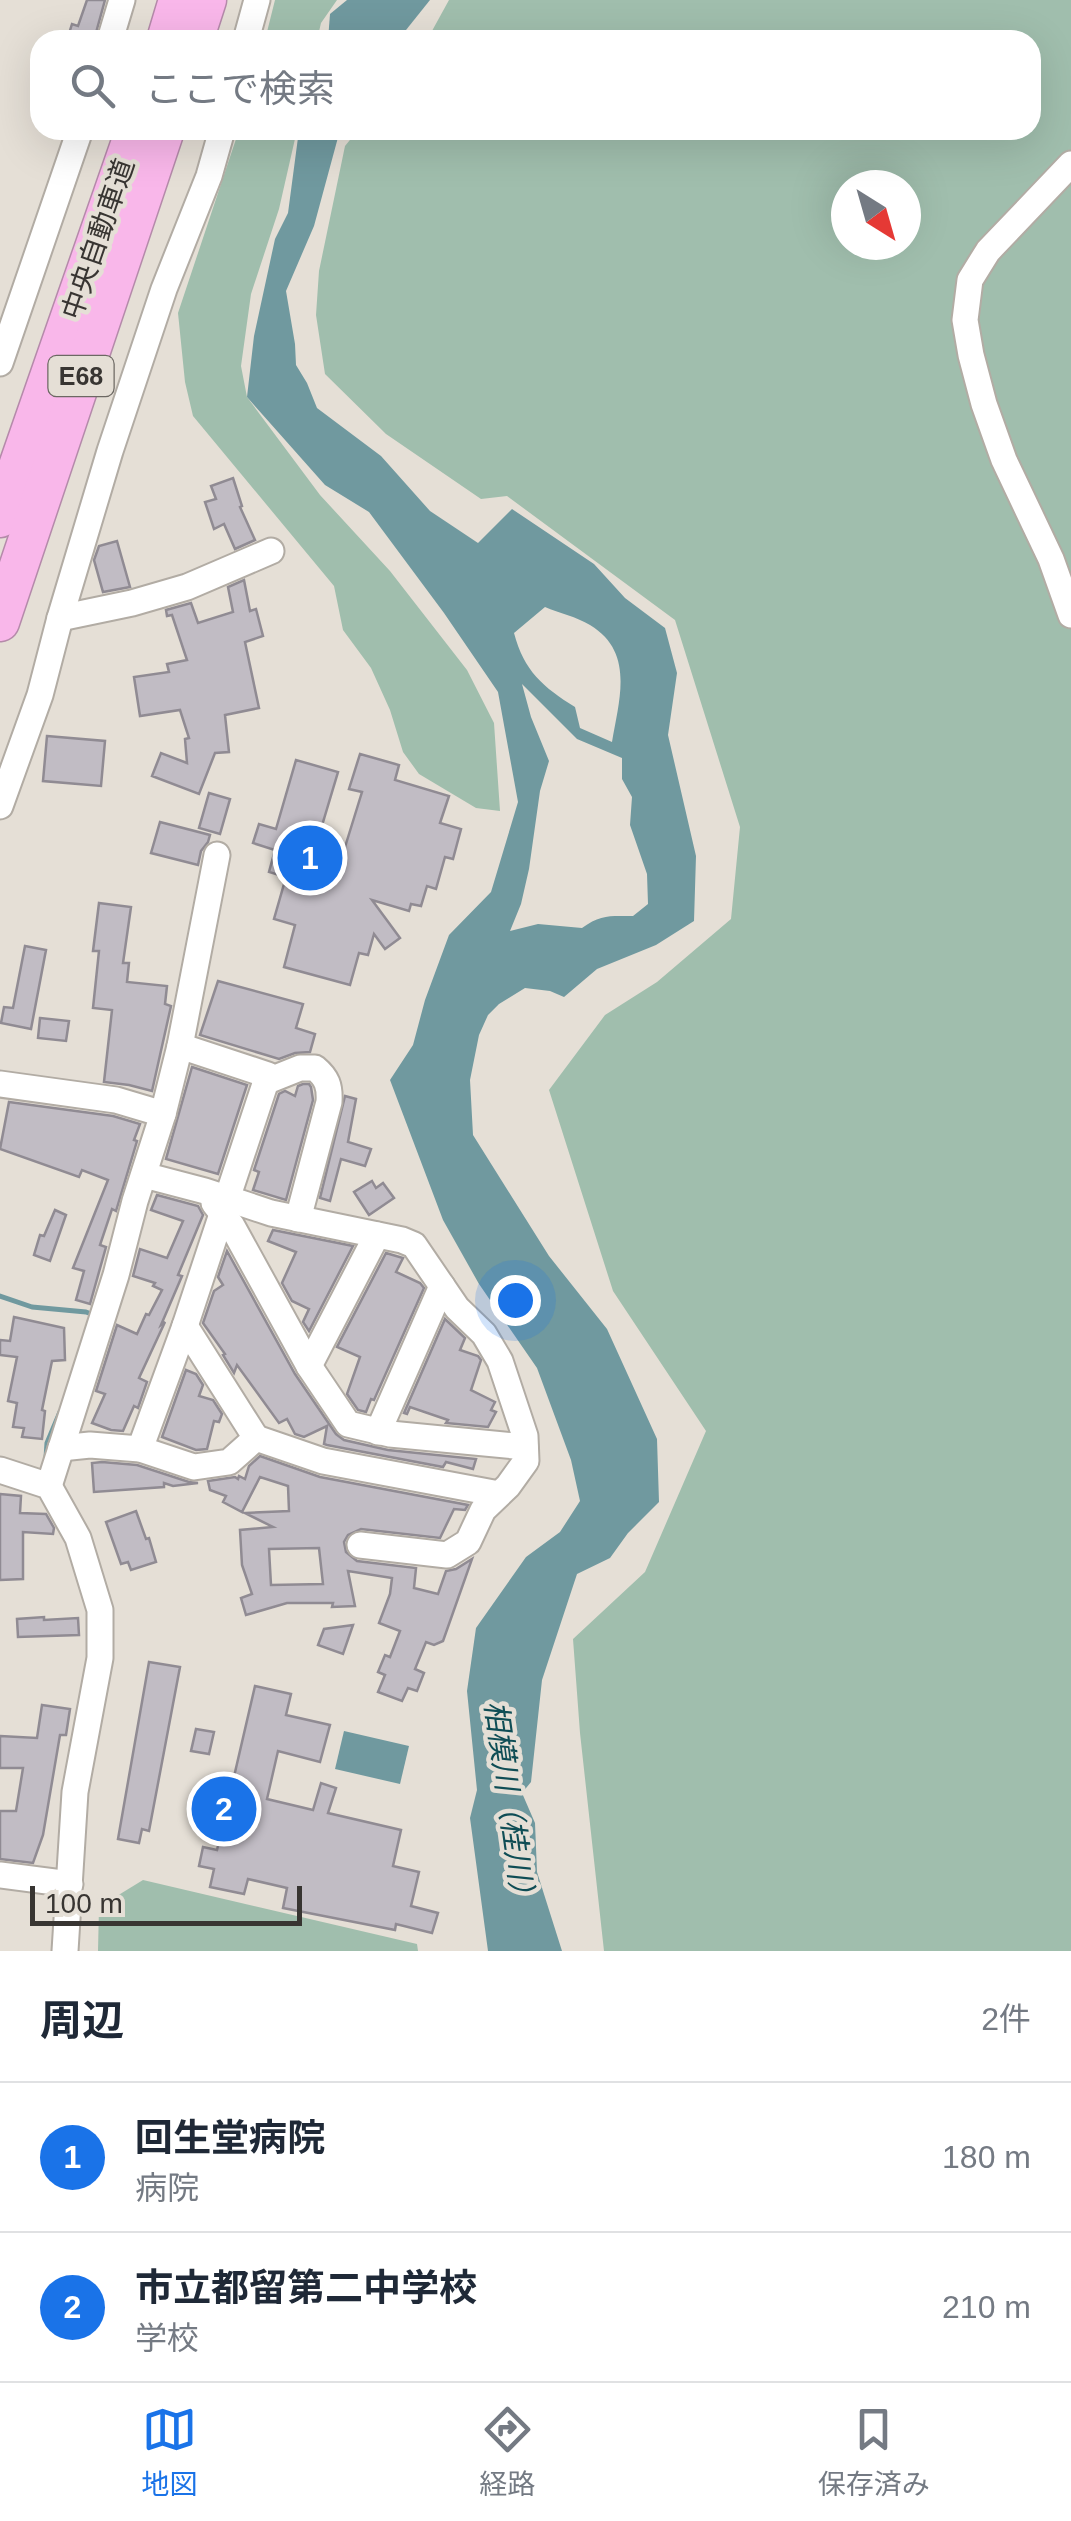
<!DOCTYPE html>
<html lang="ja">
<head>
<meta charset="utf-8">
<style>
	body { margin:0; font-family:Arial,"Noto Sans JP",sans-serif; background:#f2f2f3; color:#1f2937 }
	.compass { position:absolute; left:831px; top:170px; width:90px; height:90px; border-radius:50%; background:#fff; box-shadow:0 10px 40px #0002; rotate:143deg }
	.scale { position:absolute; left:30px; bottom:25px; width:272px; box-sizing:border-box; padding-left:10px; border:5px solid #383532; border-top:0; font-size:28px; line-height:35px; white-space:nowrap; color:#383532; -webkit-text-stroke:8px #e5dfd6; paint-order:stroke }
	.you { position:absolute; left:515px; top:1300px; width:35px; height:35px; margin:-25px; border:8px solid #fff; border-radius:50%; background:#1a73e8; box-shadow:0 0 0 15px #1a73e833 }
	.badge { display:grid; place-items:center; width:65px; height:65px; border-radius:50%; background:#1a73e8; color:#fff; font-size:32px; font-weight:700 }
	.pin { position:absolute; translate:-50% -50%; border:5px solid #fff; box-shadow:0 2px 10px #0006 }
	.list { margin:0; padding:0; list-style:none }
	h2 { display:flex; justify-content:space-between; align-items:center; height:130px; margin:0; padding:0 40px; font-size:42px }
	h2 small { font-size:32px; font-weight:400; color:#747a83 }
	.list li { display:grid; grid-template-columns:65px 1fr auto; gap:30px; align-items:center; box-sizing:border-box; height:150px; padding:0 40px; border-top:2px solid #e0e1e3 }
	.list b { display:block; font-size:38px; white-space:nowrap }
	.list p { margin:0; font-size:32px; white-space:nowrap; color:#747a83 }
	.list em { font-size:32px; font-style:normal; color:#747a83 }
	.icon { flex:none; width:55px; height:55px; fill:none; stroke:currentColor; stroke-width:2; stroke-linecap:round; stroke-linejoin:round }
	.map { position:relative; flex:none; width:1071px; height:1951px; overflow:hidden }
	.search { position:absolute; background:#fff; box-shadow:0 10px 40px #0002; left:30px; right:30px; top:30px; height:110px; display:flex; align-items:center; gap:25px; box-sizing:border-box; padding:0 35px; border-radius:30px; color:#747a83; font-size:38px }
	.sheet { height:430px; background:#fff }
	nav { display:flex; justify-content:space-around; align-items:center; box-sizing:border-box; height:140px; border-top:2px solid #e0e1e3; background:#fff; font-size:28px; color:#747a83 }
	nav a { display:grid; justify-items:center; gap:5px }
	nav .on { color:#1a73e8 }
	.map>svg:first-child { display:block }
	.green { fill:#a0bead; fill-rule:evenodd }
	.water { fill:#70999f; fill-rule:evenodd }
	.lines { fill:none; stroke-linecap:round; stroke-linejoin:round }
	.stream { stroke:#70999f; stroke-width:5 }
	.building { fill:#c1bcc4; stroke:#908b93; stroke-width:2.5; fill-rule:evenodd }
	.minor-casing { stroke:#b2aca4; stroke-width:29 }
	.highway-casing { stroke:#b58aaa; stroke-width:41 }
	.minor { stroke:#fff; stroke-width:25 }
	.highway { stroke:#f9b7ea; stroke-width:38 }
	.labels { text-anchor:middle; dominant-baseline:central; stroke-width:9; stroke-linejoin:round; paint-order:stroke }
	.shield { fill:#e5dfd6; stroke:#6c6863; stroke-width:2.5 }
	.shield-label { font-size:25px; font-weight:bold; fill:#383532 }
	.street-label { font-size:28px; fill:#383532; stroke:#e5dfd6 }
	.water-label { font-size:30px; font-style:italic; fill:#0f4d55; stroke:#e5dfd6 }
</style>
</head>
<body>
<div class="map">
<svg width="1071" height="1951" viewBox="0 0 1071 1951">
	<rect width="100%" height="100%" fill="#e5dfd6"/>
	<g class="green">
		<polygon points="275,0 337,0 321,23 317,40 265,40"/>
		<path d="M 449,0 L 1071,0 L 1071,1951 L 604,1951 L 580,1733 L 573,1639 L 645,1572 L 706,1431 L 613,1291 L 549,1090 L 605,1015 L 657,982 L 731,919 L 740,827 L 675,620 L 507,496 L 481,499 L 386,434 L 325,374 L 316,315 L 319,271 L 345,146 L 358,130 L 1031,130 L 1031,40 L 427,40 ZM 846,185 L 906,185 L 906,245 L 846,245 Z"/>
		<polygon points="239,130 297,130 279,209 251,294 241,366 247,397 320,495 390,571 467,670 494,723 500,811 476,808 419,774 403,752 390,710 371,668 343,630 334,586 193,416 185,382 178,313"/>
		<polygon points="143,1880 417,1944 418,1951 98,1951 99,1907"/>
	</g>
	<g class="water">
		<polygon points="347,0 430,0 398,40 328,40 330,14"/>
		<path d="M 299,130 L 340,130 L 314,226 L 286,291 L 295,344 L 296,365 L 307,383 L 317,408 L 381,456 L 430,511 L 478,543 L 512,509 L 594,564 L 625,598 L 665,628 L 677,673 L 668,735 L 696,856 L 694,921 L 656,945 L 597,969 L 564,997 L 550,991 L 525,988 L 499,1004 L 488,1015 L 479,1035 L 470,1080 L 473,1135 L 549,1256 L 607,1329 L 657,1439 L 659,1502 L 628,1533 L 610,1558 L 577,1574 L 542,1680 L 531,1782 L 522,1793 L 535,1823 L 537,1872 L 562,1951 L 488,1951 L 470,1818 L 477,1790 L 467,1691 L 476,1628 L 526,1557 L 560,1532 L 580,1501 L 571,1460 L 537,1368 L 479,1284 L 443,1220 L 390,1080 L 413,1045 L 425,1000 L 449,935 L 491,892 L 518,802 L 498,692 L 444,613 L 369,512 L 325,485 L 247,397 L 254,336 L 275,239 L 288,213 ZM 545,607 C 559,613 577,617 590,625 C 635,652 619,700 612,742 L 580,728 L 575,707 C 543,687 524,671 514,633 ZM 522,684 L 577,739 L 622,758 L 622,779 L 632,797 L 630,825 L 647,874 L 648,904 L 633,916 C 611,916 601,914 582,928 L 538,924 L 510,931 L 521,904 L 529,869 L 540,791 L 549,761 L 531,717 Z"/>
		<polygon points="344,1731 409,1746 400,1784 335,1769"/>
	</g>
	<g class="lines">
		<g class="stream">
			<polyline points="0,1296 32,1307 86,1312 94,1315"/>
			<polyline points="46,1458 47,1443 60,1412"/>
		</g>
	</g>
	<g class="building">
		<polygon points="87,0 105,0 94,40 67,40 72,24 78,26"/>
		<polygon points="233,478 242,506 240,507 255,540 235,549 224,524 214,529 205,502 216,499 211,486"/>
		<polygon points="117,541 130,587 103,592 94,560 99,546"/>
		<polygon points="244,580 250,611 256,609 263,636 245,642 259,708 225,715 229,752 215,753 199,794 152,776 161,753 187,763 185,739 189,738 180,710 140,716 134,677 169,672 167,664 187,660 172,615 167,616 166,610 191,603 198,623 233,612 228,587"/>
		<polygon points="47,736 105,741 101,786 43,781"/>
		<polygon points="360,754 399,765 395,780 449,796 440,823 461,829 453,859 445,857 436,889 427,886 421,906 411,904 409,911 372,900 400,938 385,949 374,934 368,955 359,953 350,985 284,967 295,925 274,919 286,877 269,872 275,850 253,843 259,824 276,829 296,760 338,772 318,839 345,847 362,792 349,789"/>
		<polygon points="209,793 230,799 220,834 199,828"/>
		<polygon points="160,822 210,835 208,842 201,851 198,865 151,853"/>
		<polygon points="99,903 131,907 123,963 129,963 127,982 167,986 165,1004 171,1006 152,1091 129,1085 104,1082 112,1010 93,1008 99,951 93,951"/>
		<polygon points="25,946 46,950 31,1029 1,1023 4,1007 13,1008"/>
		<polygon points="218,981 303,1004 296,1028 315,1034 310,1052 295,1053 279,1059 200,1035"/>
		<polygon points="40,1018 69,1021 66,1041 38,1038"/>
		<polygon points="192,1067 247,1085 218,1174 166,1159"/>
		<polygon points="303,1084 309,1084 311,1087 313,1100 286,1200 253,1190 259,1172 254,1170 279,1094 285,1091 295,1096 298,1086"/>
		<polygon points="345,1096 356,1099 348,1142 371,1149 365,1166 341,1159 330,1201 320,1198"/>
		<polygon points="9,1102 113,1116 140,1124 134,1140 137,1141 116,1211 112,1209 100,1245 106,1247 90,1304 76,1300 84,1271 73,1268 108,1180 82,1170 79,1177 0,1149"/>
		<polygon points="372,1181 376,1188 383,1183 394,1198 369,1215 354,1192"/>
		<polygon points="157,1195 198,1206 203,1215 178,1275 182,1276 161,1325 165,1322 139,1378 147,1382 138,1408 134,1406 123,1431 111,1430 92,1423 105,1394 96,1391 117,1325 137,1334 146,1314 149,1315 162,1290 153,1286 155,1283 133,1276 140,1249 167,1258 183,1221 151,1210"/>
		<polygon points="55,1210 66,1215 50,1261 34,1255 40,1235 44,1236"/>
		<polygon points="273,1230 353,1246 309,1331 303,1322 309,1309 292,1301 282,1283 296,1252 268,1241"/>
		<polygon points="227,1251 295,1374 336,1434 344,1440 388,1450 476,1459 473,1469 446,1462 443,1467 327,1445 324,1444 327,1426 304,1437 295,1434 287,1419 279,1423 237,1365 234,1373 223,1355 225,1354 203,1323 214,1291 223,1285 218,1277"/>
		<polygon points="386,1253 403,1258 396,1272 420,1283 424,1288 374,1400 371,1399 366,1412 358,1410 347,1394 360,1357 337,1347"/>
		<polygon points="14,1317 64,1328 65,1360 52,1361 42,1410 45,1411 42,1439 22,1437 24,1428 13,1427 17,1403 8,1401 17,1357 0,1355 0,1340 10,1341"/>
		<polygon points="445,1319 465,1338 460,1350 478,1356 481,1360 471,1390 495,1402 491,1410 496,1412 488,1427 446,1423 448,1420 410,1407 407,1414 404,1413"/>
		<polygon points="186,1370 196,1374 203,1385 199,1396 213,1400 222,1414 219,1422 214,1421 207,1449 196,1450 162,1437"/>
		<path d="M 260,1456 L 320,1477 L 468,1505 L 465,1510 L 454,1509 L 440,1538 L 361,1529 L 348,1535 L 344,1542 L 346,1552 L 357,1561 L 416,1568 L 414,1588 L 438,1594 L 446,1571 L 456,1569 L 472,1559 L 443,1641 L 434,1645 L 426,1642 L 415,1669 L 424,1673 L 417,1691 L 408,1688 L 402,1701 L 378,1692 L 385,1675 L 378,1672 L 385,1655 L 390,1657 L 400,1631 L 379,1623 L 390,1594 L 392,1578 L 348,1571 L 355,1606 L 332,1607 L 333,1603 L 287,1603 L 246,1615 L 241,1598 L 252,1594 L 242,1565 L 240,1530 L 273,1527 L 245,1513 L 289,1511 L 288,1486 L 260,1477 L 242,1512 L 223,1502 L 226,1496 L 210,1490 L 208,1481 L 235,1477 L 238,1479 L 239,1476 L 245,1479 L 249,1466 ZM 319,1548 L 323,1584 L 271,1585 L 269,1549 Z"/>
		<polygon points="102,1462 137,1465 189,1482 198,1483 173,1486 164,1483 164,1487 94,1492 92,1463"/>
		<polygon points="0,1494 21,1496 20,1513 46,1514 54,1528 53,1534 23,1532 23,1579 0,1580"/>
		<polygon points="136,1511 146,1539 149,1538 156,1562 131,1570 128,1562 121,1564 106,1522"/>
		<polygon points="44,1617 44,1620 78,1618 79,1635 18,1637 17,1619"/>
		<polygon points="353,1625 343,1654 318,1645 324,1629"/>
		<polygon points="149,1662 180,1667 149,1831 142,1829 139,1843 118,1839"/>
		<polygon points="255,1686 291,1694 286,1715 330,1725 320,1762 278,1751 267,1799 313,1810 321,1783 336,1788 328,1813 401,1830 393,1866 419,1872 411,1906 438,1913 432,1933 396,1924 395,1930 283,1908 287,1888 248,1879 244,1894 210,1887 214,1869 199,1866 203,1847 217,1850"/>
		<polygon points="42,1705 70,1709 66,1735 60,1735 43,1835 33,1863 0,1859 0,1811 16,1811 23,1768 0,1768 0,1736 37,1738"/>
		<polygon points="196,1729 214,1732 209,1754 191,1751"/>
	</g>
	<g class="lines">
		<defs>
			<g id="minor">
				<polyline points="110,40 122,0"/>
				<polyline points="246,40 257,0"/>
				<polyline points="1071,164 988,251 970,280 965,320 971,355 984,404 1004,460 1051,559 1071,615"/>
				<polyline points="0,363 80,130"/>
				<polyline points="60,618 132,603 187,587 271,551"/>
				<polyline points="0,806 40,695 60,618 110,451 164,289 209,176 222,130"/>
				<path d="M 265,1082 L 300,1068 L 315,1068 C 327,1078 330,1086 329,1102 L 298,1219"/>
				<polyline points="0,1084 116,1100 163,1114 135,1201 116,1275 49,1486"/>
				<polyline points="163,1114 180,1046 217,855"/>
				<polyline points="144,1175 205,1191 271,1213 402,1240 414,1245 457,1308 484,1334 500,1361 525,1436 526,1461 508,1486 483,1510 468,1542 447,1555 360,1545"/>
				<polyline points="214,1203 232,1226 309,1366 348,1424 390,1434 525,1447"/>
				<polyline points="309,1366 377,1235"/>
				<polyline points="378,1432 442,1286"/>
				<polyline points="256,1438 323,1461 499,1494"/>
				<polyline points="61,1448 90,1445 140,1449 194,1467 229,1462 256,1438 185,1326"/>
				<polyline points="140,1449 185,1326 268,1075 180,1046"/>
				<polyline points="0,1470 49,1486 78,1538 100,1610 100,1658 75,1792 65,1951"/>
				<polyline points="0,1875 70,1884"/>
			</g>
			<g id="highway">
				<polyline points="166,40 178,0"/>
				<polyline points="194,40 207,0"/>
				<polyline points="0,518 135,130"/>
				<polyline points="0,622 165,130"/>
			</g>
		</defs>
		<use href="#minor" class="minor-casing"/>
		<use href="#highway" class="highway-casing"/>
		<use href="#minor" class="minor"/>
		<use href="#highway" class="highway"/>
	</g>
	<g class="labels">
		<rect class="shield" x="48.5" y="356" width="65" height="40" rx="8"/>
		<g class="shield-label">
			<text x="81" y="376">E68</text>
		</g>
		<g class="street-label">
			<text transform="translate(98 239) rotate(-71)">中央自動車道</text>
		</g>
		<g class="water-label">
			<text transform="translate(510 1805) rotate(82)">相模川（桂川）</text>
		</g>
	</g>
</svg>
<svg class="compass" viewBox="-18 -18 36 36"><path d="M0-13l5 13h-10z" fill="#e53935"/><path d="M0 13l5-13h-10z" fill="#747a83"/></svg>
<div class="scale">100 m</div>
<div class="you"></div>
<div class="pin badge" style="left:310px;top:858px">1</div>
<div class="pin badge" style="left:224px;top:1809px">2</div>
<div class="search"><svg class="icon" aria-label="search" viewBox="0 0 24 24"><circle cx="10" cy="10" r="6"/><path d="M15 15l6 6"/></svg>ここで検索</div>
</div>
<section class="sheet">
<h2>周辺<small>2件</small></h2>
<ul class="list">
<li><span class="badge">1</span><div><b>回生堂病院</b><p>病院</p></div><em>180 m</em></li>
<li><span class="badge">2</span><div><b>市立都留第二中学校</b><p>学校</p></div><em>210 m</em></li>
</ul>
</section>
<nav>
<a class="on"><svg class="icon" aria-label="map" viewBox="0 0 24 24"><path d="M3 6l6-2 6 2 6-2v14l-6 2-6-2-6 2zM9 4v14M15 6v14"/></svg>地図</a>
<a><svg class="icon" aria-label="directions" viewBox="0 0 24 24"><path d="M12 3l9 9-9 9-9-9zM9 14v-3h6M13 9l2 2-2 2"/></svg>経路</a>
<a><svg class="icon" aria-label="saved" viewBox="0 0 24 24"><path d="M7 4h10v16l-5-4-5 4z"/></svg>保存済み</a>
</nav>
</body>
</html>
